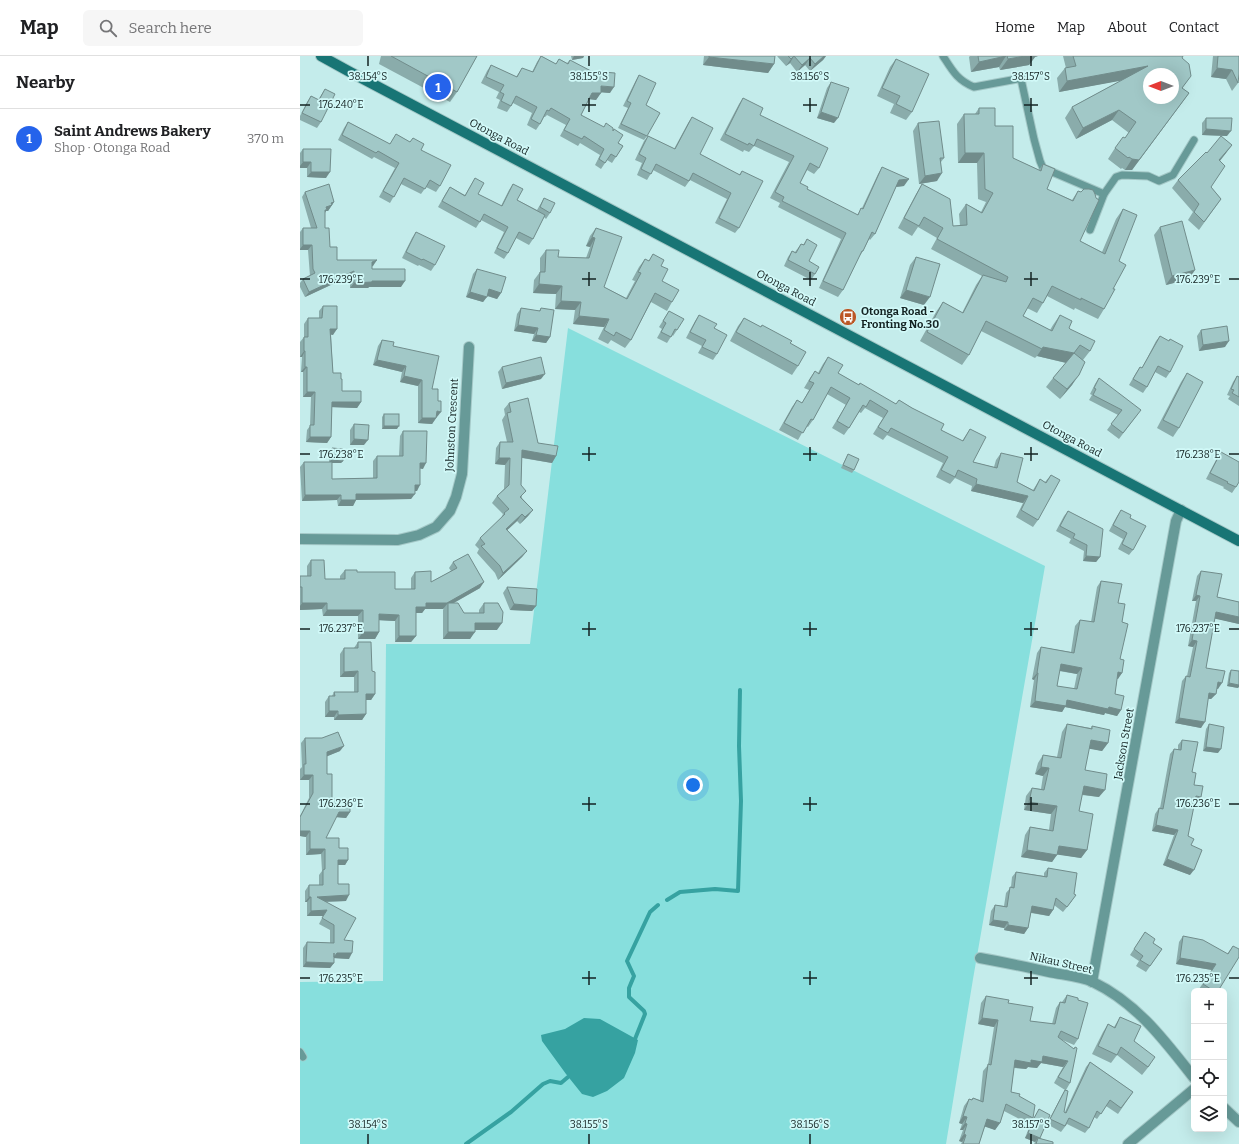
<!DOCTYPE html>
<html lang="en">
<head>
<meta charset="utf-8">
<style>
	body { margin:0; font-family:Bitter,serif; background:#f6f6f6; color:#202124 }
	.controls { position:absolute; right:12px; bottom:12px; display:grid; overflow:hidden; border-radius:6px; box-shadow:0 4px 16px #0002 }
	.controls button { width:36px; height:36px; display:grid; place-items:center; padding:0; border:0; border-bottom:1px solid #e0e0e0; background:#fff; color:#202124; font:20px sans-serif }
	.compass { position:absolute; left:843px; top:12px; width:36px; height:36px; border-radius:50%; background:#fff; box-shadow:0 4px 16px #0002; rotate:270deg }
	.you { position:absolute; left:393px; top:729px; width:14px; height:14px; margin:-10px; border:3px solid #fff; border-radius:50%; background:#1a73e8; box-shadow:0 0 0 6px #1a73e833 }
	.badge { display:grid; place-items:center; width:26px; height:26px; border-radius:50%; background:#2563eb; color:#fff; font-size:13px; font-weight:700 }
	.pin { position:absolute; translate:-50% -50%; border:2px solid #fff; box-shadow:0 1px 4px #0006 }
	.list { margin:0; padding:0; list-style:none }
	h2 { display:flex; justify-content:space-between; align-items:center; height:52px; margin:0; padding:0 16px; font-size:17px }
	h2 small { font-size:13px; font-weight:400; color:#757577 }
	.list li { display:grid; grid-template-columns:26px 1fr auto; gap:12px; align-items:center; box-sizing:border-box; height:60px; padding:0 16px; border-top:1px solid #e0e0e0 }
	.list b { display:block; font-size:15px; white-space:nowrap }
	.list p { margin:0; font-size:13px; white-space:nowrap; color:#757577 }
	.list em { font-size:13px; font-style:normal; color:#757577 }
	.icon { flex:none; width:22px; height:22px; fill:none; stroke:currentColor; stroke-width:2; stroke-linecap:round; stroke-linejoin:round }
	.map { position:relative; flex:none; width:939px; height:1088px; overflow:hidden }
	header { display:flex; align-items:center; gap:24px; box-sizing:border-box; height:56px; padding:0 20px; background:#fff; border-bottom:1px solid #e0e0e0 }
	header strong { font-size:19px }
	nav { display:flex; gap:22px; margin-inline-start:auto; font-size:14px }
	.search { width:280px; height:36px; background:#f6f6f6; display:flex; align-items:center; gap:10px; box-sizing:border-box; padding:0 14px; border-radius:6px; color:#757577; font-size:15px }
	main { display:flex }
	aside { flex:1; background:#fff }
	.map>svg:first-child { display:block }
	.green { fill:#87dfdd }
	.water { fill:#36a2a1 }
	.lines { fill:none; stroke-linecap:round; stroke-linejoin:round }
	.stream { stroke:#36a2a1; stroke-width:4 }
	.lane-casing { stroke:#a4c8c7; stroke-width:9 }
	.street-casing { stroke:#a4c8c7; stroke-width:12 }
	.secondary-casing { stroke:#a4c8c7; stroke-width:12 }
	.lane { stroke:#679a98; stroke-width:7 }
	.street { stroke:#679a98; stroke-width:10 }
	.secondary { stroke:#187575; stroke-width:10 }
	.wall { fill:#8aacab; fill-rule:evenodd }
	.shaded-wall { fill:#718c8b }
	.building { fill:#a1c8c7; stroke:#718c8b; fill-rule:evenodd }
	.ticks { fill:none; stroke:#142323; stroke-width:1.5 }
	.labels { text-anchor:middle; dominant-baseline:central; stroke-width:3.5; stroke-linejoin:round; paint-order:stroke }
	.street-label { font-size:11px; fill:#142323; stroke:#d1f9f8 }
	.poi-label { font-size:11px; font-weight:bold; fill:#142323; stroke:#d1f9f8; text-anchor:start }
	.ticks-label { font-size:10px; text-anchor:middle; fill:#142323; stroke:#d1f9f8; stroke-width:3.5; stroke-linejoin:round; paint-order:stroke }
</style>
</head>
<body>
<header>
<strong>Map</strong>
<div class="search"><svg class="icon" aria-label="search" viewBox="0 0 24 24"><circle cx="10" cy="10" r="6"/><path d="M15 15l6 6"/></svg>Search here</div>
<nav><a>Home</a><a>Map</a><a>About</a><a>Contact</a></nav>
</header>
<main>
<aside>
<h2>Nearby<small></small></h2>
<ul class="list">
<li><span class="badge">1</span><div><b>Saint Andrews Bakery</b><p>Shop · Otonga Road</p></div><em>370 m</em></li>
</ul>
</aside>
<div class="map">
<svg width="939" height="1088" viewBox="0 0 939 1088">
	<rect width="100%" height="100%" fill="#c4eceb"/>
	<polygon class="green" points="268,272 745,510 673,923 646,1088 0,1088 0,926 83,925 86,588 230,588"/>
	<polygon class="water" points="284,962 300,963 338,984 335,997 324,1022 307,1035 293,1041 282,1038 266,1018 242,985 241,979 265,973"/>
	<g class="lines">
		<g class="stream">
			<polyline points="367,844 380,836 415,833 438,835 441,745 439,690 440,634"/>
			<polyline points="335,983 345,958 344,955 329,941 329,932 334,920 327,905 350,856 358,849"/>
			<polyline points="166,1088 211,1056 243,1028 250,1025 261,1027 268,1021"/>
		</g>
		<defs>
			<g id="lane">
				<path d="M 643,0 C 652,14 657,24 674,31 L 734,20"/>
				<polyline points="721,23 734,83 740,105 743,112 804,138 816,121 822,119 848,120 859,125 873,119 894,84"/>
				<polyline points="790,174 804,138"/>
				<polyline points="0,996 3,1001"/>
			</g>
			<g id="street">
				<polyline points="0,483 98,484 119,479 136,471 150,455 156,441 162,418 169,291"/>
				<path d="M 680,902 C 703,906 726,911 749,916 C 763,919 780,920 793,926 C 837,947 865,985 894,1022"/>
				<polyline points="792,926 876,465 881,454"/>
				<polyline points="924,1052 939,1066"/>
				<polyline points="828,1088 894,1033"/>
			</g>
			<polyline id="secondary" points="21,0 50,16 939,485"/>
		</defs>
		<use href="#lane" class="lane-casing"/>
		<use href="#street" class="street-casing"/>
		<use href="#secondary" class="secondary-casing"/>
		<use href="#lane" class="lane"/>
		<use href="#street" class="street"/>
		<use href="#secondary" class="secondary"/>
	</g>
	<g class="wall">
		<polygon points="81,0 177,0 157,36 150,46 79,8"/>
		<polygon points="241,0 256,8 259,3 267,7 270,4 310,37 301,36 296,44 289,43 281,59 323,90 312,107 307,104 301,113 295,109 300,99 280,87 278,90 260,80 266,69 247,59 245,61 244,61 240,68 236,74 227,69 232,57 213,47 207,56 197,52 200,44 196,42 199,36 181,27 187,15 191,9 216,21 222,12 232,16 237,6"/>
		<polygon points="271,0 284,0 283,2 272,4"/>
		<polygon points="404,0 475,0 474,8 468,17 403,9"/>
		<polygon points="477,0 526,0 523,4 510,15 505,9 497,16 490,7 486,10"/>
		<polygon points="670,0 738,0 735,1 729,9 700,14 699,11 671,16 669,1"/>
		<polygon points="763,0 883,0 882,2 882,32 889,37 832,114 825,114 822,112 821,113 808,103 815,92 825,82 829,77 812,64 776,83 765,62 772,51 822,24 759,36 757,22 765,12 766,12"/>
		<polygon points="913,0 939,0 938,27 932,35 926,23 911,21"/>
		<polygon points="596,3 612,56 606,64 590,57 594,48 577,40 590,11"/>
		<polygon points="339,19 346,49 347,80 344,84 318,72 328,52 323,50 336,24"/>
		<polygon points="531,26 534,67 517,62 527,32"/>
		<polygon points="25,33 21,66 17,72 0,64 0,60 7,46 11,40 18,44"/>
		<polygon points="443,42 460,59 519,112 514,118 507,114 500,127 507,133 557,159 562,152 578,118 582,111 604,130 596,131 575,178 570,184 569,183 563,195 559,201 543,234 538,241 519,232 541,183 478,151 480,147 470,142 489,106 454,90 449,96 444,94 443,96 420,84 439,48"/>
		<polygon points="679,52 695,70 713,102 739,114 743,108 747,133 772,144 778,135 780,185 802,196 816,163 823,153 819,205 813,233 804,253 798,263 775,252 774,254 747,240 743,247 737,257 727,252 723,260 750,274 753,269 760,259 770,273 790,295 783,304 772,329 760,343 746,331 753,322 766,307 737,300 735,302 681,275 669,299 662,309 620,285 636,256 643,246 662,257 676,229 682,220 631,193 637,182 618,171 612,180 598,172 616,138 622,128 653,170 660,170 659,158 666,148 681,156 686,146 678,143 677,107 658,107 657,68 664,58 675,58"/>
		<polygon points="392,61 400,98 439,119 442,115 439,172 435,177 415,167 427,143 390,124 385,131 353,114 347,124 337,119 342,107 335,104 344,85 348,80 374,93 388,67"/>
		<polygon points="906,62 927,80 902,79 902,67"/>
		<polygon points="48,66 90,88 96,78 110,86 113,82 121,94 140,130 136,136 126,131 121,138 101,128 90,147 79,141 95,112 74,101 72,103 38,84 44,72"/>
		<polygon points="618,67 644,102 641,106 637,125 619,128 613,75"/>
		<polygon points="932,89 920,105 911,131 921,143 899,174 888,164 893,156 872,132 878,124 907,97"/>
		<polygon points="3,93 26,122 7,121 7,112 0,112 0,97"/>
		<polygon points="175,122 178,138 201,150 209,134 213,128 217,144 237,154 244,142 250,157 246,163 244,161 233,183 229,189 216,182 208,197 204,203 194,197 204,176 181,164 176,172 138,151 146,137 150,131 165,139"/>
		<polygon points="5,136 34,146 28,155 26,155 25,157 25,172 30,191 37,204 73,210 72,210 72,213 101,231 69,231 68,232 50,232 50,220 5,241 0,231 0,227 3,223 10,220 8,194 0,194 0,176 3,172 11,172 2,141"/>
		<polygon points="860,171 889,223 866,229 854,179"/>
		<polygon points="296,172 304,231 326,242 335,225 332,224 339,211 345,203 349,205 353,198 361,210 362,225 372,246 367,255 351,246 331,284 325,292 311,284 308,288 298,283 304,271 273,268 275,254 255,253 256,238 233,237 234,224 240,216 240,202 246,194 258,201 286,202 290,191 286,190 290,180"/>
		<polygon points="116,176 135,209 131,215 119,209 118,210 102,202 112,182"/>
		<polygon points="507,183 509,205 515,218 511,224 484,210 488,201 492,195 495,196 501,188 503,189"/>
		<polygon points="616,201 624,249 600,242 610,209"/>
		<polygon points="177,213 201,237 197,243 187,240 183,246 166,241 173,218"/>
		<polygon points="23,250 33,279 31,278 33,317 41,323 42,335 61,346 57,352 32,351 31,381 27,387 6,386 7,374 10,370 11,341 3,341 3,316 1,316 2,301 0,301 0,286 4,281 4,268 8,262 19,262 19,255"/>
		<polygon points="221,252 239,255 241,252 250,281 246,287 232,285 234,278 214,275 217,258"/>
		<polygon points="369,255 377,274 373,280 372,279 367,287 357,282 362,273 359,271"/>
		<polygon points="399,259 417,298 413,304 398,297 402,290 386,282 395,265"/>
		<polygon points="444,262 490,287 498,310 492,319 430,285 438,270"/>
		<polygon points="901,274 925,291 899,295 897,280"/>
		<polygon points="860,280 870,316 866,322 855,316 847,331 843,337 829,329 836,317 840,311 842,312 856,285"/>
		<polygon points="82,284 93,290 132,333 137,361 132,368 118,367 118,330 100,326 102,316 73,309 78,290"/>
		<polygon points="528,301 538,317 559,329 596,348 599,344 612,352 641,374 662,385 670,373 673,406 694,411 696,404 701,397 717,426 733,434 740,423 745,426 751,419 738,464 733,471 716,461 723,447 671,435 672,430 655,422 650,428 636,421 643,407 587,379 583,384 573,378 583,362 565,352 561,357 559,356 549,372 544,379 532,372 546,349 527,338 513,364 508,371 506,370 498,384 479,374 492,351 497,344 502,347 509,334 504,332 510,322 515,315 518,317 523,308"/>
		<polygon points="202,311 241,323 202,333 198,316"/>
		<polygon points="887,317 879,372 873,381 857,372 881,326"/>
		<polygon points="937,320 939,321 939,350 928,343 930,340 927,339 933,326"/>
		<polygon points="799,322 837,359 819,383 807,374 818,359 789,344 792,339 790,338 795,328"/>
		<polygon points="209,347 238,387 256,400 252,407 222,402 221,429 222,442 233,454 228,460 220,468 217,465 207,474 227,495 222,501 198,524 195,517 177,497 179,493 175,489 180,482 200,464 203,458 192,447 197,440 204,433 205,409 195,408 196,392 200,386 207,386 202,364 205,359 204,353"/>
		<polygon points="84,358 97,373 82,373 82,361"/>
		<polygon points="54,368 64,389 50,389 50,374"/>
		<polygon points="103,375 123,413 120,412 117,435 115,435 111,443 56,444 53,450 38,450 37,444 2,445 0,411 4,406 29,406 30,395 32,392 43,405 41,407 32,407 32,423 73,422 73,405 77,400 99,400 100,380"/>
		<polygon points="921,396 936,431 932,437 923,432 924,431 906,423 917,402"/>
		<polygon points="548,398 554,414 552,417 541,412"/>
		<polygon points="821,454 830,462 833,494 829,499 818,493 823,483 809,475 817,460"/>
		<polygon points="768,455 800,501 796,506 783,505 784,495 769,487 771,483 756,475 764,460"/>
		<polygon points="11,504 25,523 40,523 40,520 45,514 57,516 95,533 111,533 111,522 115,516 131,526 151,515 149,512 153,506 180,532 154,547 164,557 179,557 179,554 184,547 197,574 175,574 170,583 143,583 143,554 144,552 143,553 125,553 122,557 116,557 116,580 111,586 95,586 95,565 79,564 79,576 75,583 58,583 58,560 23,560 22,553 0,554 0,520 7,520 7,510"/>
		<polygon points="901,515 917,541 939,546 939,568 914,562 906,612 918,633 917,632 916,638 911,643 908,643 901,672 875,667 882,625 886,620 887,620 893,591 888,590 896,545 892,545 897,520"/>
		<path d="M 801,525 L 818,547 L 822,566 L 820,603 L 822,617 L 817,623 L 815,638 L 821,654 L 817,660 L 805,657 L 804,659 L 765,651 L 762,656 L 730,651 L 734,624 L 732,623 L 737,597 L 741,591 L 771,596 L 775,570 L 780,564 L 791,566 L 797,531 ZM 759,615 L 777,618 L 774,633 L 757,630 Z"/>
		<polygon points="207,531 236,550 232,555 210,554 203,537"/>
		<polygon points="58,586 72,615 75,638 71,644 66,644 66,658 62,664 34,664 34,661 25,661 25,646 29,640 32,640 34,636 54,636 54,621 40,621 40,598 44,592 54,592"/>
		<polygon points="931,614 938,632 927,630 929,617"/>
		<polygon points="767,668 791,672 792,670 808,687 802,695 789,692 785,714 799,741 782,739 779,755 787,794 781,802 757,798 752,806 721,801 725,779 730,771 749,774 751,758 724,754 726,740 732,732 741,733 743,720 735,718 738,707 743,699 757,701 762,676"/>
		<polygon points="909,668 918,697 903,695 906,673"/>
		<polygon points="5,682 40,695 27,700 27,718 32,743 50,756 46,762 36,761 26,782 39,792 48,804 45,809 38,809 38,828 46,845 26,846 44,884 49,903 34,902 34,907 30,912 3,911 3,892 7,886 30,887 30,874 19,868 23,860 7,860 7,846 5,846 5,835 9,829 19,829 19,819 22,815 21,798 6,799 6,781 0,780 0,760 9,742 9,724 0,724 0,713 2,711 1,687"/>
		<polygon points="882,684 892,716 897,746 894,746 888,780 891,789 890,819 863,809 874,779 852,775 855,758 859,752 860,752 870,698 874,693 878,693 878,689"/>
		<polygon points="748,812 772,845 763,856 754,849 753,854 749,860 731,857 728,872 724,878 704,874 704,872 689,869 691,855 695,849 704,850 706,837 711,831 712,821 716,816 744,820 744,817"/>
		<polygon points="845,876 853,887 862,893 846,916 836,910 839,905 830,899"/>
		<polygon points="883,880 927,898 933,890 918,935 902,935 899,933 912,914 876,908 879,886"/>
		<polygon points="767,939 778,944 778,983 774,989 760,983 770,1027 766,1034 764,1056 765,1056 786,1011 790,1006 833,1036 818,1058 806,1050 797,1063 794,1061 789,1072 785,1077 767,1068 761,1076 747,1068 762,1039 765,1034 754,1027 763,1011 741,1007 737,1012 728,1011 726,1013 714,1012 711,1036 719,1040 733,1062 729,1068 704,1055 700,1067 695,1074 685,1070 679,1088 661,1088 662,1086 659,1085 663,1074 660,1074 662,1068 659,1067 664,1050 669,1043 671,1044 673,1042 680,1044 683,1015 688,1009 694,971 678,968 681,947 686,940 708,947 730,965 752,968 756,952 760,946 762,946"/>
		<polygon points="820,961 834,985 850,1009 842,1019 817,999 811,1007 792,998 803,976 808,968 814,971"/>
		<polygon points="739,1053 740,1082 753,1088 734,1088 735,1086 725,1082 730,1069"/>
	</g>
	<g class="shaded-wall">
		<polygon points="274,0 284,0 283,2 272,4"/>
		<polygon points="494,0 490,7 486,10 491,3"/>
		<polygon points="524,0 526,0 523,4 510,15 515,8"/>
		<polygon points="706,0 699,11 671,16 679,6"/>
		<polygon points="725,0 738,0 735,1 729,9 700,14 708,3"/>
		<polygon points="409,1 474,8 468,17 403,9"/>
		<polygon points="510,2 505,9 497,16 502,9"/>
		<polygon points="848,10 841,21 759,36 767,25"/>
		<polygon points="917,12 932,14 926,23 911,21"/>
		<polygon points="301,30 314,31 310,37 297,36"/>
		<polygon points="292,37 301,37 296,44 288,43"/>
		<polygon points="889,37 832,114 825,114 832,103"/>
		<polygon points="819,54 812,64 776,83 783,72"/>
		<polygon points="521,56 538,62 534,67 517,62"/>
		<polygon points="906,73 931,75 927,80 902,79"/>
		<polygon points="932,89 926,97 913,113 919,104"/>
		<polygon points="665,97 684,97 677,107 658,107"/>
		<polygon points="3,106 11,106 7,112 0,112 0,110"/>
		<polygon points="11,116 30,116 26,122 7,121"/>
		<polygon points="642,117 637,125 619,128 625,120"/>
		<polygon points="609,123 604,130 595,131 599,124"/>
		<polygon points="34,146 28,155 26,155 23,159 26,151 31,147"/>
		<polygon points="292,181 295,182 290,191 286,190"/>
		<polygon points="3,189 12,189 8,194 0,194 0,193"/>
		<polygon points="77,204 73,210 68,212 72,206"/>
		<polygon points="895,214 889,223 866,229 872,220"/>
		<polygon points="54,215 50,220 5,241 9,236"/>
		<polygon points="72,225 105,225 101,231 69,231 68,232 50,232 54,227"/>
		<polygon points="239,228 262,230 256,238 233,237"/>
		<polygon points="189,233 201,237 197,243 185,239"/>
		<polygon points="606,234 630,241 624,249 600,242"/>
		<polygon points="170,236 187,241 183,246 166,241"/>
		<polygon points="261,245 281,246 275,254 255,253"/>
		<polygon points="279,260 309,263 304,271 273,268"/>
		<polygon points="218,269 238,272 234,278 214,275"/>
		<polygon points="30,273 37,273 33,279 27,278"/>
		<polygon points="236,279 250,281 246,287 232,285"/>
		<polygon points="929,285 925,291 899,295 903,289"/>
		<polygon points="743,291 774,297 767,307 737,300"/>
		<polygon points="4,295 5,295 2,301 0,301"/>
		<polygon points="77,304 106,310 102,316 73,309"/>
		<polygon points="5,311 7,311 3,316 1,316"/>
		<polygon points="245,318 241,323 202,333 206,327"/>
		<polygon points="779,319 772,329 760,343 767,333"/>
		<polygon points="104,320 122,324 118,330 100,326"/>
		<polygon points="7,336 15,336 11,341 3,341"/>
		<polygon points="32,346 61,346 57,352 28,351"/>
		<polygon points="137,355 141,356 137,361 133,361"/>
		<polygon points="122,362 136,362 132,368 118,367"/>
		<polygon points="84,370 99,370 97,373 82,373"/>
		<polygon points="10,381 31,381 27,387 6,386"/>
		<polygon points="54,383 68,384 64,389 50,389"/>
		<polygon points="222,394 256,400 252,407 218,401"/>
		<polygon points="199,402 210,402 205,409 195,408"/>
		<polygon points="31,404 43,405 41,407 29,407"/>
		<polygon points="120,407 126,407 123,413 117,412"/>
		<polygon points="676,428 728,440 723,447 671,435"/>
		<polygon points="115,429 120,429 117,435 111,435"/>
		<polygon points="56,438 115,438 111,443 52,444"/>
		<polygon points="5,439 41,439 37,444 2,445"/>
		<polygon points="41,444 56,444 53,450 38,450"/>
		<polygon points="233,454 228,460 220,468 225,461"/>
		<polygon points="222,458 217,465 202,479 206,473"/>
		<polygon points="227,495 222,501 198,524 203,517"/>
		<polygon points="786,500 800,501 796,506 783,505"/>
		<polygon points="184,526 180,532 148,550 148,547 143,553 125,553 122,557 111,557 116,551 126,547"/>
		<polygon points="896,539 900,540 896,545 892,545"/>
		<polygon points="2,547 27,547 22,553 0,554 0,550"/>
		<polygon points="214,548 236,550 232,555 210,554"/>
		<polygon points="27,554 63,554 58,560 23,560"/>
		<polygon points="916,556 939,561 939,568 912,562"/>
		<polygon points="79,558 99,559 95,565 75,564"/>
		<polygon points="175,567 202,567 197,574 170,574"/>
		<polygon points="63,576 79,576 75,583 58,583"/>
		<polygon points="148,576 175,576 170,583 143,583"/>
		<polygon points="99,580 116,580 111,586 95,586"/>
		<polygon points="892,584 897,585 893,591 888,590"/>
		<polygon points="761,608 782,612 777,618 756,614"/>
		<polygon points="58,615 54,621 40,621 44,616"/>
		<polygon points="818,616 822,617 818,623 814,622"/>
		<polygon points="737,617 738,617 734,624 732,623"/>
		<polygon points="918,626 922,627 918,633 914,632"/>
		<polygon points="929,627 939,629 939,631 938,632 927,630"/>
		<polygon points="909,637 916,638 911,643 905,642"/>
		<polygon points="66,638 75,638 71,644 62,644"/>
		<polygon points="767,644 809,651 821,654 817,660 805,657 804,659 765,651 762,656 730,651 735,645"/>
		<polygon points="29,655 38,655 34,661 25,661"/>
		<polygon points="66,658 62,664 34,664 38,659"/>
		<polygon points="879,662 905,666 901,672 875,667"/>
		<polygon points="791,684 808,687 802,695 785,692"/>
		<polygon points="44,690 40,695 23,702 27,696"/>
		<polygon points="906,691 921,693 918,697 903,695"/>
		<polygon points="741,711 749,712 743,720 735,718"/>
		<polygon points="4,719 13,719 9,724 0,724"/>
		<polygon points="784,730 805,734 799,741 778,738"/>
		<polygon points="896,740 901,741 897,746 892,745"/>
		<polygon points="729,746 757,750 751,758 724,754"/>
		<polygon points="39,756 50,756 46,762 35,761"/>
		<polygon points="856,769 878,774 874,779 852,775"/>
		<polygon points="0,775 10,775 6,781 0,780"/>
		<polygon points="759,790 787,794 781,802 753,798"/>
		<polygon points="10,793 25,793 21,798 6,799"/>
		<polygon points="727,794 757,799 752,806 721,801"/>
		<polygon points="867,803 894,814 890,819 863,809"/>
		<polygon points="38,804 48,804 45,809 34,809"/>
		<polygon points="49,839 46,845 13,846 17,841"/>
		<polygon points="9,841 11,841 7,846 5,846"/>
		<polygon points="732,850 753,854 749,860 728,856"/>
		<polygon points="27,854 23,860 7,860 11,855"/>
		<polygon points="693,864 708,866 704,872 689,869"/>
		<polygon points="708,869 728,872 724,878 704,874"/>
		<polygon points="37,897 52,897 49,903 33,902"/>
		<polygon points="880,902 916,908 912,914 876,908"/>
		<polygon points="6,906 34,907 30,912 3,911"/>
		<polygon points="682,962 698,964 694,971 678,968"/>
		<polygon points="743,1000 768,1005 763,1011 741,1007 737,1012 728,1011 726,1013 711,1011 715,1004 731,1004"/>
		<polygon points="663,1060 667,1061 662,1068 659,1067"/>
		<polygon points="687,1063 700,1067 695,1074 683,1070"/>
		<polygon points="665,1067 667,1068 663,1074 660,1074"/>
		<polygon points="728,1077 740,1082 737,1087 738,1082 735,1086 725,1082"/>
		<polygon points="664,1078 666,1079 662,1086 659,1085"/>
	</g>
	<g class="building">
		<polygon points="91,0 177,0 157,36"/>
		<polygon points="241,0 256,8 259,3 268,8 270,4 291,15 315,17 314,31 301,30 301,37 292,37 281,59 304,71 306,67 313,72 313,75 314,73 323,79 318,87 323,90 316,101 311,98 305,107 299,103 304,93 284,80 282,83 264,74 270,63 251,52 249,55 247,54 240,68 231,63 237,51 216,40 211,50 201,45 204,38 200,36 204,29 186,21 191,9 217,21 222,12 233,16"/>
		<polygon points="409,0 475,0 474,8 409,1"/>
		<polygon points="488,0 524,0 515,8 510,2 502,9 494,0 491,3"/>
		<polygon points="678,0 706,0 679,6"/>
		<polygon points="707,0 725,0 708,3"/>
		<path d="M 773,0 L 883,0 L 882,2 L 889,8 L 891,20 L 882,32 L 889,37 L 839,104 L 832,103 L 829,101 L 828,102 L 815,92 L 823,81 L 825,82 L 836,66 L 819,54 L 783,72 L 772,51 L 848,10 L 767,25 L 765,12 L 776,10 ZM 849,18 L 873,18 L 873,42 L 849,42 Z"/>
		<polygon points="918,0 939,0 939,18 938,27 932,14 917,12"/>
		<polygon points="596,3 629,18 612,56 596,48 600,40 582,32"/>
		<polygon points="339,19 356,27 346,49 360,57 347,80 321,68 331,47 327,45"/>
		<polygon points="531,26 549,32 538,62 521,56"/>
		<polygon points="25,33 35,38 21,66 2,57 11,40 19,44"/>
		<polygon points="443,42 463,52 460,59 528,92 519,112 510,107 500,127 508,131 507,133 558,159 561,152 563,153 582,111 609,123 599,124 575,178 572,176 563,195 562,195 543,234 523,225 546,177 482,145 484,141 475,136 494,100 457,83 454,90 449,87 448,89 425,78"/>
		<polygon points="679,52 695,52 695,70 713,70 713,102 741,115 743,108 755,113 747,133 773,145 778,135 781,136 784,133 789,133 793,134 795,138 796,142 799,144 780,185 805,198 823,153 837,159 819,205 826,209 813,233 815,233 804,253 781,242 781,244 752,230 743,247 733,242 723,260 752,275 760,259 772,265 769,272 770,273 795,285 790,295 780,289 774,297 785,306 779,319 767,333 753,322 774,297 743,291 742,293 686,265 669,299 627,276 643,246 663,257 683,219 706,226 708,221 637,183 643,172 624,161 619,170 604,162 622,128 650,143 653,170 667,169 666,148 682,157 693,137 685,133 684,97 665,97 664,58 679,58"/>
		<polygon points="392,61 413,72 400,98 440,119 442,115 463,125 439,172 419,162 431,137 393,117 389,125 356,108 351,118 341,113 346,102 339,98 348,80 375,93"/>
		<polygon points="906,62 932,62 931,75 906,73"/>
		<polygon points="639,65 644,102 640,102 642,117 625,120 618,67"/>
		<polygon points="48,66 90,88 96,78 110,86 113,82 124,88 121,94 151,109 140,130 130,124 125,133 104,122 94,141 83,135 99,107 78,95 76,97 42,79"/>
		<polygon points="921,80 932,89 919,104 925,110 911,131 921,143 904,166 894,156 899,148 878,124 906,96 907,97"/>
		<polygon points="3,93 31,93 30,116 11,116 11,106 3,106"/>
		<polygon points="175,122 184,127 178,138 202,150 213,128 223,133 217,144 245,159 233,183 219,176 208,197 197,192 208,171 184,158 180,166 142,145 150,131 165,140"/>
		<polygon points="29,128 34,146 31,147 32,149 26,151 27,154 25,154 25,172 29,172 30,191 37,191 37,204 77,204 72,206 72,213 105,213 105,225 72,225 72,226 54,227 54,215 9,236 3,223 15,217 13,213 12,189 3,189 3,172 17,172 5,136"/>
		<polygon points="244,142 255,147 250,157 240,151"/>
		<polygon points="882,165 895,214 872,220 860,171"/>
		<polygon points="296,172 322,181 304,231 327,243 341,217 338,216 345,203 349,205 353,198 364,204 361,210 368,213 362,225 379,234 372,246 355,237 331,284 316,276 314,280 304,274 309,263 279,260 281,246 261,245 262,230 239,228 240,216 245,216 246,194 259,194 258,201 289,202 295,182 292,181"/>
		<polygon points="116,176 145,190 135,209 123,203 122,204 106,196"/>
		<polygon points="507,183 517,189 509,205 519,211 515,218 488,204 492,195 496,197 501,188 504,189"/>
		<polygon points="616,201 640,208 630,241 606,234"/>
		<polygon points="177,213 206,221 201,237 189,233 187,241 170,236"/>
		<polygon points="23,250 37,250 37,273 30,273 33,317 41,317 41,323 42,323 42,335 61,335 61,346 32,346 31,381 10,381 10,369 14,369 15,336 7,336 7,311 5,311 5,295 4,295 4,281 8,281 8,262 22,262"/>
		<polygon points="221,252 240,255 241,252 254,254 250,281 236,279 238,272 218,269"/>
		<polygon points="369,255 384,263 377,274 375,273 371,281 361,276 366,267 363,265"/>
		<polygon points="399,259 417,268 414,272 427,279 417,298 402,291 406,284 390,276"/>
		<polygon points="444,262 461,271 462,269 492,285 490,287 506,296 498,310 436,276"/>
		<polygon points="927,270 929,285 903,289 901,274"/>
		<polygon points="860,280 869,285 870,283 883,290 870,316 858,310 847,331 833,323 840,311 842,312"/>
		<polygon points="82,284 94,286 93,290 139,300 132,333 138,333 138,345 141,345 141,356 137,355 136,362 122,362 122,324 104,320 106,310 77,304"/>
		<polygon points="241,301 245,318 206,327 202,311"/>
		<polygon points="528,301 543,309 538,317 559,329 560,327 596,348 599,344 612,352 644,368 641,374 663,385 670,373 686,381 673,406 697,412 701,397 723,402 717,426 734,435 740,423 746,427 751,419 760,424 738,464 721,454 728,440 676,428 677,423 658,414 655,421 641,414 648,401 591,372 588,377 578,371 588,355 570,344 566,351 563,349 549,372 537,365 550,342 531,331 513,364 511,363 503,377 484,367 497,344 502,347 514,327 509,325 515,315 519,318"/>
		<polygon points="887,317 903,326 879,372 863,364"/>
		<polygon points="937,320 939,321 939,341 932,337 934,334 931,333"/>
		<polygon points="799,322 841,354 823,377 811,368 822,354 793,339 796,333 794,332"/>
		<polygon points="228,342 238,387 258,390 256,400 222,394 221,429 226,435 220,441 233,454 225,461 222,458 206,473 227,495 203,517 200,510 181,490 185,488 180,482 205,458 204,457 209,453 197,440 209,429 210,402 199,402 200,386 213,386 207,357 211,356 209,347"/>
		<rect x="84" y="358" width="15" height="12"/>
		<polygon points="54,368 69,369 68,384 54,383"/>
		<polygon points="103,375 127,375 126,407 120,407 120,429 115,429 115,438 56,438 56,444 41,444 41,439 5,439 4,406 32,406 32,423 77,422 77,400 103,400"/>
		<polygon points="32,392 43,393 43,405 31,404"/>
		<polygon points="921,396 939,406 939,426 936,431 927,427 928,426 910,417"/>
		<polygon points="548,398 559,403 554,414 543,409"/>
		<polygon points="821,454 831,459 830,462 846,470 833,494 822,488 827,477 813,469"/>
		<polygon points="768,455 803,473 800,501 786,500 787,489 773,482 775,478 760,470"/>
		<polygon points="168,498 184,526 147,547 126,547 126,551 116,551 116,580 99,580 99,559 79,558 79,576 63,576 63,554 27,554 27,547 2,547 2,531 0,531 0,520 11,520 11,504 24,504 25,523 45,523 45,514 57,514 57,516 95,516 95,533 115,533 115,516 131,515 131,526 157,512 153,506"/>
		<polygon points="901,515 922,518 917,541 939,546 939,561 916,556 906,612 925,615 922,627 918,626 916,638 909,637 905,666 879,662 886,620 890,621 897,585 892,584 900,540 896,539"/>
		<path d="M 801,525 L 822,528 L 818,547 L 825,548 L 822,566 L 828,568 L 820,603 L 824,604 L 822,617 L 818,616 L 815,638 L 824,640 L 821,654 L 809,651 L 808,653 L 767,644 L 766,650 L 735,645 L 738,617 L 737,617 L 741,591 L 774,597 L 780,564 L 794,566 ZM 761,608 L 782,612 L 777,633 L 757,630 Z"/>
		<polygon points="207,531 237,533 236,550 214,548"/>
		<polygon points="148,547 158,547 164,557 184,557 184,547 198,547 203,556 202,567 175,567 175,576 148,576"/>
		<polygon points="58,586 71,586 72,615 75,616 75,638 66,638 66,658 38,659 38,655 29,655 29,640 35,640 34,636 58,636 58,615 44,616 44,592 58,592"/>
		<polygon points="931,614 939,615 939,629 929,627"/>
		<polygon points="767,668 792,673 792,670 810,674 808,687 791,684 785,714 807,718 805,734 784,730 779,755 793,758 787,794 759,790 757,799 727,794 730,771 753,775 757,750 729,746 732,732 744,734 749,712 741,711 743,699 761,702"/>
		<polygon points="909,668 924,671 921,693 906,691"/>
		<polygon points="38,676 44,690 27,696 27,718 32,718 32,743 50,744 50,756 39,756 26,782 39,782 39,792 48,792 48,804 38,804 38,828 49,828 49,839 17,841 56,862 44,884 53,885 52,897 37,897 34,901 34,897 34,907 6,906 7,886 34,887 34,869 22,862 27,854 11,855 11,841 9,841 9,829 23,829 23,814 25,813 25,793 10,793 10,775 0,775 0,761 13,737 13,719 4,719 4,708 6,708 5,682 22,682"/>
		<polygon points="882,684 898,686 892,716 896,717 894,729 903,730 901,741 896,740 888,780 894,783 891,789 902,794 894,814 867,803 878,774 856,769 859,752 863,753 874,693 881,694"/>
		<polygon points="748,812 777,817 774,838 776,839 767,851 756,842 753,854 732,850 728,872 708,869 708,866 693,864 695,849 707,851 710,831 714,832 716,816 747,821"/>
		<polygon points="845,876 855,883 853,887 862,893 850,910 840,904 843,900 834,893"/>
		<polygon points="883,880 903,884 928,898 933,890 939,893 939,901 918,935 914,935 903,928 916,908 880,902"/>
		<polygon points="767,939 778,942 778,944 788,947 778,983 761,975 758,981 774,993 775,991 777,992 770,1027 758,1021 768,1005 743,1000 742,1006 731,1004 731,1007 715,1004 711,1036 720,1038 719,1040 735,1049 733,1062 706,1048 700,1067 687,1063 679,1088 663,1088 666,1079 664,1078 667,1068 665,1067 667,1061 663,1060 669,1043 672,1044 673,1042 683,1046 688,1008 691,1009 698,964 682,962 686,940 709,944 708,947 733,951 730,965 755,968 760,946 765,947"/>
		<polygon points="820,961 841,970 834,985 855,1001 848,1011 821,991 817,999 798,990 808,968 815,972"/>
		<polygon points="790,1006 833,1036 821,1052 810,1044 801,1058 797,1055 789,1072 769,1062 765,1070 750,1063 765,1034 768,1035 764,1056 766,1057"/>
		<polygon points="739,1053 750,1059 740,1082 728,1077 733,1064"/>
		<polygon points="738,1082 753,1086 753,1088 736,1088"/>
	</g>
	<path class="ticks" d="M 68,0 L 68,10M 289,0 L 289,10M 510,0 L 510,10M 731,0 L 731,10M 289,42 L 289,56M 510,42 L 510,56M 731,42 L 731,56M 0,49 L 10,49M 282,49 L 296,49M 503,49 L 517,49M 724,49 L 738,49M 289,216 L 289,230M 510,216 L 510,230M 731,216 L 731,230M 0,223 L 10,223M 282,223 L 296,223M 503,223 L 517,223M 724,223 L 738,223M 929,223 L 939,223M 289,391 L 289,405M 510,391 L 510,405M 731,391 L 731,405M 0,398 L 10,398M 282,398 L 296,398M 503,398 L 517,398M 724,398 L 738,398M 929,398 L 939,398M 289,566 L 289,580M 510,566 L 510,580M 731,566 L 731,580M 0,573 L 10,573M 282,573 L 296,573M 503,573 L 517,573M 724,573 L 738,573M 929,573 L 939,573M 289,741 L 289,755M 510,741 L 510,755M 731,741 L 731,755M 0,748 L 10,748M 282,748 L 296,748M 503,748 L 517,748M 724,748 L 738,748M 929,748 L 939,748M 289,915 L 289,929M 510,915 L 510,929M 731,915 L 731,929M 0,922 L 10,922M 282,922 L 296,922M 503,922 L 517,922M 724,922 L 738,922M 929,922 L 939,922M 68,1078 L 68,1088M 289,1078 L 289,1088M 510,1078 L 510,1088M 731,1078 L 731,1088"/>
	<defs>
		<symbol id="bus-disc" viewBox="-11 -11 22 22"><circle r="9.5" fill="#bb5625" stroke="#d1f9f8"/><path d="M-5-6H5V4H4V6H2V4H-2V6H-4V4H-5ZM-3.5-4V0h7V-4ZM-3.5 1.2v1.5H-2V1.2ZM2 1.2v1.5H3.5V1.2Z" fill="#fff"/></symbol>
	</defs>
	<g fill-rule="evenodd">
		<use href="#bus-disc" x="538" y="251" width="20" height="20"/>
	</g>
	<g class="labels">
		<g class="street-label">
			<text transform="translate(199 81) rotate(28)">Otonga Road</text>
			<text transform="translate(486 232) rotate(28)">Otonga Road</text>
			<text transform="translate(152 369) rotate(-87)">Johnston Crescent</text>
			<text transform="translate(772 383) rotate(28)">Otonga Road</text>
			<text transform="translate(824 688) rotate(-80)">Jackson Street</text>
			<text transform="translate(761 907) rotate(13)">Nikau Street</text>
		</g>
		<g class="poi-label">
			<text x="561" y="255">Otonga Road -<tspan x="561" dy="13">Fronting No.30</tspan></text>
		</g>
	</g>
	<g class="ticks-label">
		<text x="68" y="24">38.154°S</text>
		<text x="289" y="24">38.155°S</text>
		<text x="510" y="24">38.156°S</text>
		<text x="731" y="24">38.157°S</text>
		<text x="41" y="52">176.240°E</text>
		<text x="898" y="227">176.239°E</text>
		<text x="41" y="227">176.239°E</text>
		<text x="898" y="402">176.238°E</text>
		<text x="41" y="402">176.238°E</text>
		<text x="898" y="576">176.237°E</text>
		<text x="41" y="576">176.237°E</text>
		<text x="898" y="751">176.236°E</text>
		<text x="41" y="751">176.236°E</text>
		<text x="898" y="926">176.235°E</text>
		<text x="41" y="926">176.235°E</text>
		<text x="68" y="1072">38.154°S</text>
		<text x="289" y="1072">38.155°S</text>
		<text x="510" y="1072">38.156°S</text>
		<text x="731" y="1072">38.157°S</text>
	</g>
</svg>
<div class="controls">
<button>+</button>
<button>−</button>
<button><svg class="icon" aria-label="locate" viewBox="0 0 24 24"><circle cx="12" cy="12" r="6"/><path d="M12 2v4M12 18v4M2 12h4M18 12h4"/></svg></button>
<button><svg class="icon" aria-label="layers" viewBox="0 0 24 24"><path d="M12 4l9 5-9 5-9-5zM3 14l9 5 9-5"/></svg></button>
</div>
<svg class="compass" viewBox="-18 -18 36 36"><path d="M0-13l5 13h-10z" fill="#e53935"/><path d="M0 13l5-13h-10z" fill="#757577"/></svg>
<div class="you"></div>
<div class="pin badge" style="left:138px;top:31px">1</div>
</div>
</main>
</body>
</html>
